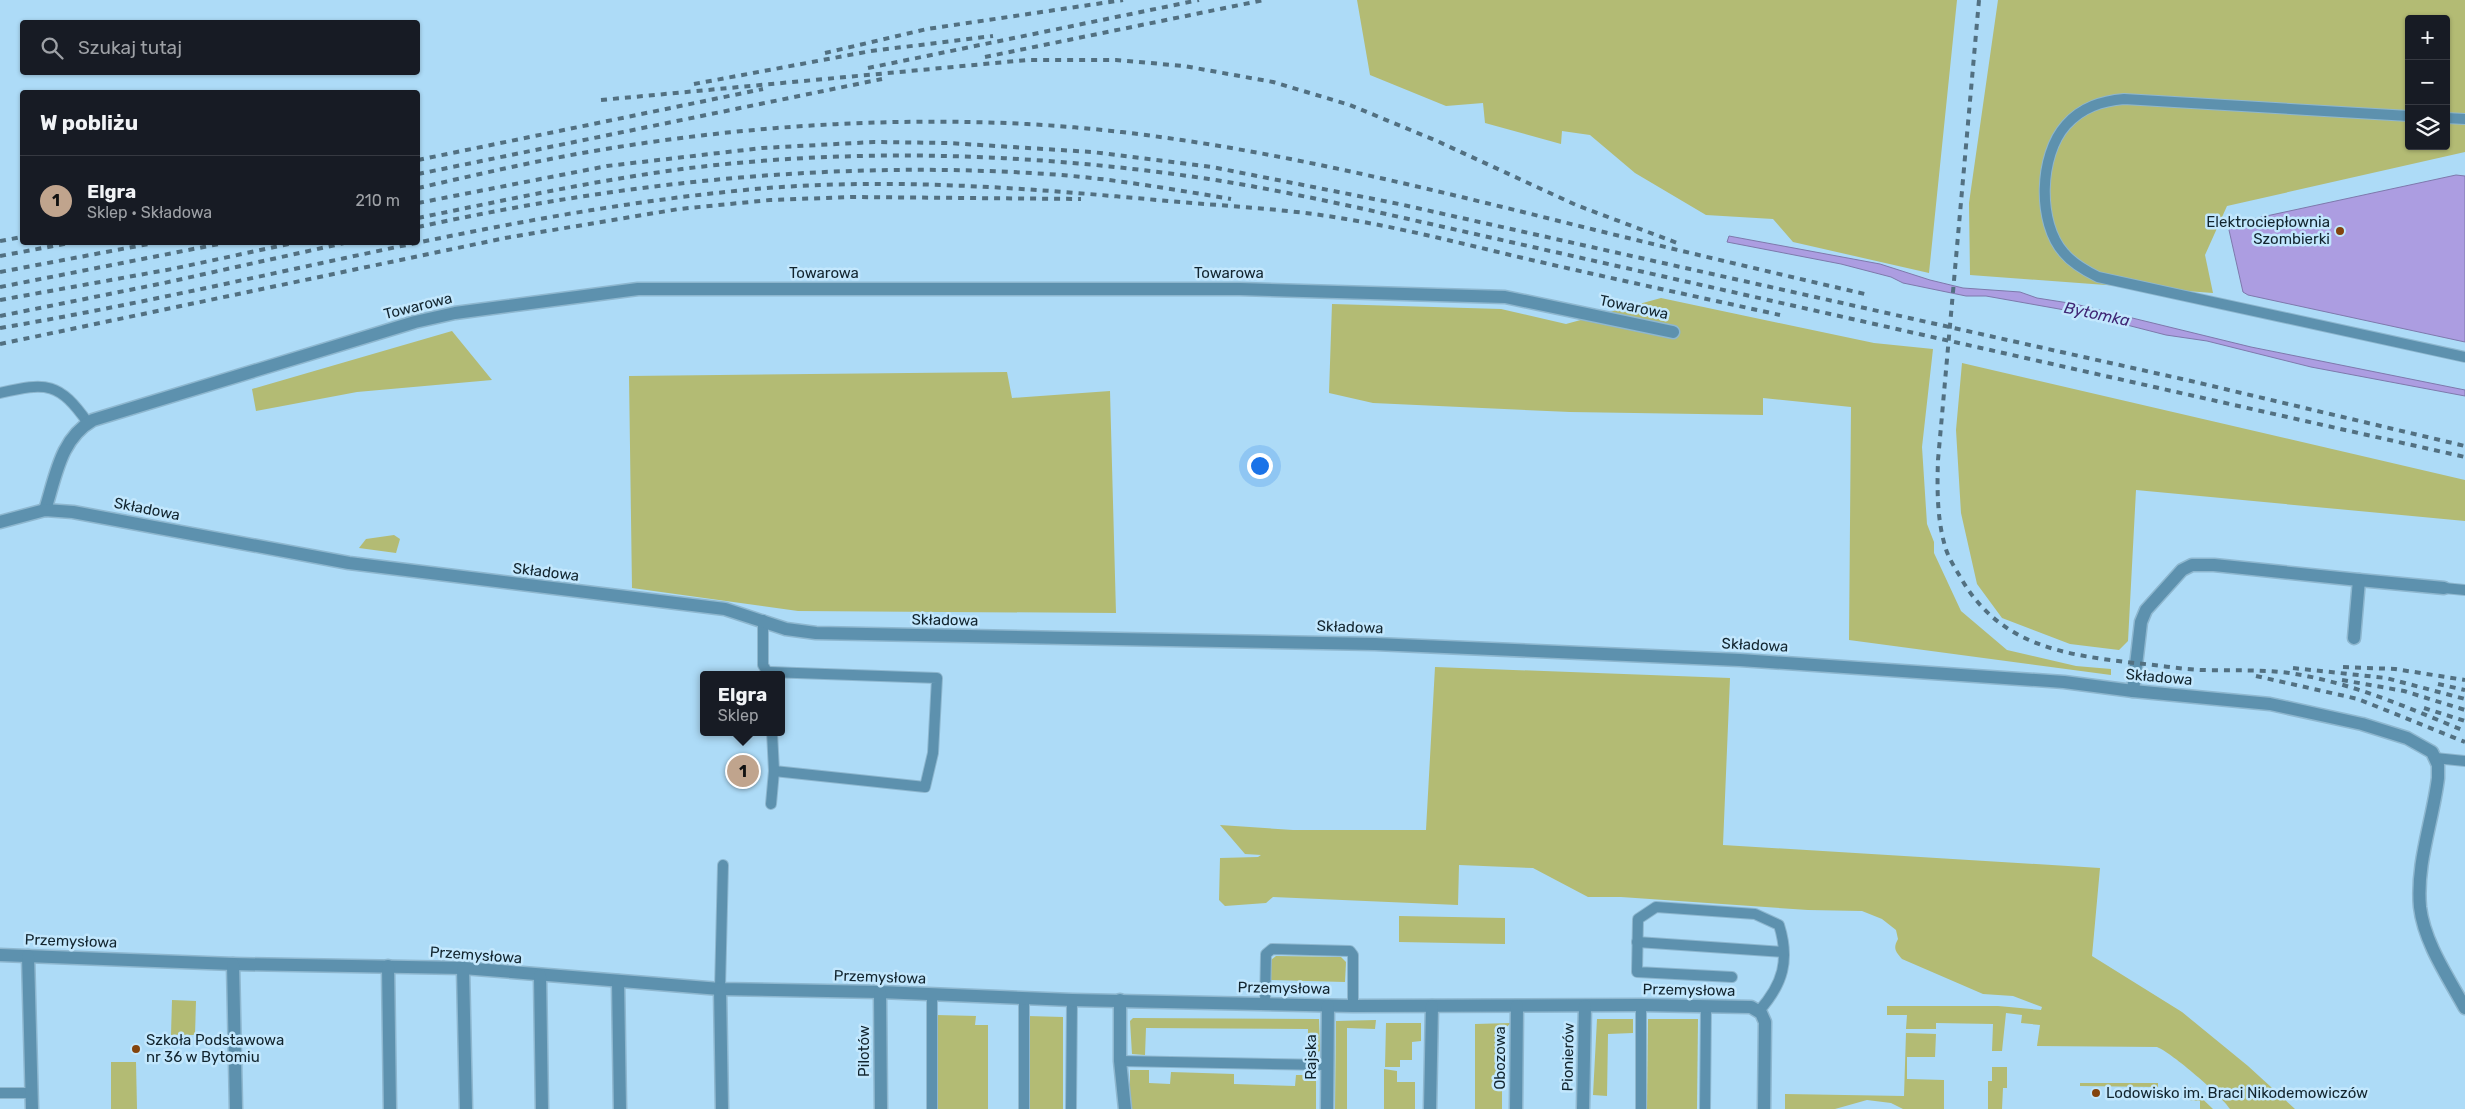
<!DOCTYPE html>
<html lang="pl">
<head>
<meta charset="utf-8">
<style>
	body { margin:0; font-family:Rubik,sans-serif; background:#20242c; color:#f1f3f6 }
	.controls { position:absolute; right:15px; top:15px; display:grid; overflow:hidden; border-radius:5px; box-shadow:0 1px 4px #0004 }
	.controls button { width:45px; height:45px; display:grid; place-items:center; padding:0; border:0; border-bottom:1px solid #363941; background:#171b24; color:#f1f3f6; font:25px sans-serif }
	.you { position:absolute; left:1259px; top:465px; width:18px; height:18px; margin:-12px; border:4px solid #fff; border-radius:50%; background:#1a73e8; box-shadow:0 0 0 8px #1a73e833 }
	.badge { display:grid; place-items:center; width:32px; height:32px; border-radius:50%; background:#c0a48d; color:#111; font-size:16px; font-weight:700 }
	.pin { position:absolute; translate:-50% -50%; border:2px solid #fff; box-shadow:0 1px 5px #0006 }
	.popup { position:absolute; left:700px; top:671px; width:85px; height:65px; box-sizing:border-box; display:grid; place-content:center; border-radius:5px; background:#171b24; filter:drop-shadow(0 1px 4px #0005); font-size:16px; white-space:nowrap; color:#9ea1a6 }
	.popup b { font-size:19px; color:#f1f3f6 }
	.popup::after { content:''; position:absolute; left:50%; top:100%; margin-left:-10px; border:10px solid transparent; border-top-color:#171b24 }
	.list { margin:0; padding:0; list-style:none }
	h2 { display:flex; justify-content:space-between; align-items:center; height:65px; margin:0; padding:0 20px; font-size:21px }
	h2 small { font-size:16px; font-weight:400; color:#9ea1a6 }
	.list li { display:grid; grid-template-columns:32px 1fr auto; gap:15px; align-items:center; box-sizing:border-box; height:90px; padding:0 20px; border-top:1px solid #363941 }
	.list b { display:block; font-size:19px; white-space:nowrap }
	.list p { margin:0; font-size:16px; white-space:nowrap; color:#9ea1a6 }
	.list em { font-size:16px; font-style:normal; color:#9ea1a6 }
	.icon { flex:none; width:28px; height:28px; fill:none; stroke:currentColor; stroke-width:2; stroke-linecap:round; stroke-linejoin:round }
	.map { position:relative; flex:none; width:2465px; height:1109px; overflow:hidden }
	.search { position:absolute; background:#171b24; box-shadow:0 1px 4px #0004; left:20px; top:20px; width:400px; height:55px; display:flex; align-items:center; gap:12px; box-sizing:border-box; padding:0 18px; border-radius:5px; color:#9ea1a6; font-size:19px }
	.panel { position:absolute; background:#171b24; box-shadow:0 1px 4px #0004; left:20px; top:90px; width:400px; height:155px; border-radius:5px }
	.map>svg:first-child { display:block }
	.green { fill:#b3bb74; fill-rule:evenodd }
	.water { fill:#ac9de1; stroke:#7e79ac }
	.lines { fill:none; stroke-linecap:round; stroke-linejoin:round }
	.service-casing { stroke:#8eb7cf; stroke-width:12 }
	.minor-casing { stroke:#8eb7cf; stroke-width:15 }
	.service { stroke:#5d91ae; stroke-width:10 }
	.minor { stroke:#5d91ae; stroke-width:12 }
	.rail { stroke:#527081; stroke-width:4; stroke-dasharray:6 6; stroke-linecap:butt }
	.poi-dot { fill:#84440d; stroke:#c2e7fd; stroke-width:2 }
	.labels { text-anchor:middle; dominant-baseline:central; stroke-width:5; stroke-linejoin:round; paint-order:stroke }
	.poi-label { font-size:15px; fill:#12252f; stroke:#c2e7fd; text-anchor:start }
	.street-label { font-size:15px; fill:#12252f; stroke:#c2e7fd }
	.water-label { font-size:16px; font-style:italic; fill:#402775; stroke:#c2e7fd }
</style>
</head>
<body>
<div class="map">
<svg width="2465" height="1109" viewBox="0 0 2465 1109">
	<rect width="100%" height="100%" fill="#addbf7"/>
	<g class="green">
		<polygon points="1357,0 1957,0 1929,273 1793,242 1773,219 1706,215 1635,173 1590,135 1562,131 1561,144 1485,123 1483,103 1446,106 1370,75"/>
		<path d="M 1998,0 L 2465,0 L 2465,152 L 2227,206 L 2205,255 L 2213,293 L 1970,275 L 1969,203 ZM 2409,19 L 2446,19 L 2446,146 L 2409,146 Z"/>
		<polygon points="1661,298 1874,343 1933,349 1922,447 1927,524 1934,542 1934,553 1961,611 2007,650 2076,666 2111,669 2111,675 1849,640 1851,407 1763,398 1763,415 1570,412 1373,403 1329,393 1332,304 1501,309 1566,324"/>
		<polygon points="452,331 492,380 357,392 256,411 252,389"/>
		<polygon points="1962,363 2465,480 2465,521 2136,490 2128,641 2119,650 2070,644 2002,618 1977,584 1961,513 1956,430"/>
		<polygon points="1007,372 1012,398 1110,391 1116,613 798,611 632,588 629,376"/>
		<polygon points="394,535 400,539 396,553 359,548 366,539"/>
		<path d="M 1435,667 L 1730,678 L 1723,845 L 2100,868 L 2092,956 L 2182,1012 L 2248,1066 L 2295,1109 L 2230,1109 C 2222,1096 2172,1053 2157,1047 L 2037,1046 L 2040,1025 L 2021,1023 L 2022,1015 L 2006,1013 L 2002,1051 L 1992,1051 L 1993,1024 L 1936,1023 L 1936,1029 L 1906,1029 L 1907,1015 L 1887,1015 L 1887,1006 L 1998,1006 L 2041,1010 L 2042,1007 L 2013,996 L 1983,994 L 1902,959 C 1895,951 1893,948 1898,939 L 1896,930 L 1882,919 L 1862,911 L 1808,910 L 1621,897 L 1588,897 L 1533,868 L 1459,865 L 1458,905 L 1273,897 L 1266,903 L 1225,906 L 1219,900 L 1220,858 L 1258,857 L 1261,855 L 1245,854 L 1220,825 L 1293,830 L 1426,830 Z"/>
		<polygon points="1399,916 1505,918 1505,944 1399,942"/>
		<polygon points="1276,956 1341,957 1346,962 1345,982 1269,980 1271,960"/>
		<polygon points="172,1000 196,1001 195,1035 171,1035"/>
		<polygon points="936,1015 976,1016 975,1025 988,1025 988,1109 936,1109"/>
		<polygon points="1028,1016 1063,1017 1063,1109 1027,1109"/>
		<polygon points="1133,1018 1319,1019 1320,1051 1308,1056 1308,1029 1146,1028 1145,1055 1132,1054 1130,1021"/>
		<polygon points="1597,1019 1633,1019 1633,1033 1608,1034 1607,1096 1593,1095"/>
		<polygon points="1648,1019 1698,1019 1697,1109 1647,1109"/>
		<polygon points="1376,1020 1375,1029 1347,1028 1347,1109 1335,1109 1336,1021"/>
		<polygon points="1386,1023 1421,1023 1421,1041 1412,1042 1412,1060 1400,1060 1400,1067 1385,1067"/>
		<polygon points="1511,1023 1502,1031 1502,1109 1475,1109 1475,1024"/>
		<polygon points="1906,1033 1936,1034 1935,1057 1907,1057 1907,1079 1944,1080 1944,1109 1903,1109 1891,1103 1867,1100 1835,1109 1785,1109 1785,1094 1904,1096"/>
		<polygon points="111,1062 136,1062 137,1109 111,1109"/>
		<polygon points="1992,1067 2007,1067 2007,1088 2003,1088 2002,1109 1988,1109 1988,1081 1992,1081"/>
		<polygon points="1384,1069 1397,1071 1397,1082 1415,1082 1415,1109 1384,1109"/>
		<polygon points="1130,1070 1149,1070 1149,1083 1170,1084 1171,1072 1234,1074 1234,1084 1295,1086 1296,1075 1316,1075 1316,1109 1130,1109"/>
		<polygon points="2080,1083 2158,1083 2158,1087 2080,1086"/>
		<polygon points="2190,1087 2213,1109 2200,1109 2200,1101 2189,1100"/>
	</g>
	<g class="water">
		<polygon points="2456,175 2465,176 2465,342 2248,295 2243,292 2229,230 2234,223"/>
		<polygon points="1729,236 1880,264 1930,280 1963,288 2020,292 2037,298 2075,304 2251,347 2465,390 2465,396 2311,367 2207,341 2166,335 2076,312 1986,296 1966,296 1903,283 1891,277 1841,264 1727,242"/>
	</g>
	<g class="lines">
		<defs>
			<g id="service">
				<path d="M 2409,116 L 2124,99 C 2102,101 2082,107 2066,125 C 2039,155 2037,223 2064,253 C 2073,264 2086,271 2098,277 L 2465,357"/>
				<polyline points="2446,118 2465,119"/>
				<path d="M 0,393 C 47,382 59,382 88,423"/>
				<polyline points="2444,588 2465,590"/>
				<polyline points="763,620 763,665 769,675"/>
				<polyline points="769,672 937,678 933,753 925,787 774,771"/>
				<polyline points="2435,758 2465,761"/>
				<polyline points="771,804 774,771 772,732"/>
				<polyline points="1637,942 1783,952"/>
				<path d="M 1732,977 L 1637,972 L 1638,919 L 1656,907 L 1755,914 L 1779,925 C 1790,960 1783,984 1759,1011"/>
				<polyline points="720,989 723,865"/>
				<polyline points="932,994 932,1109"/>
				<polyline points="1265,1004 1266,954 1272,949 1350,951 1353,955 1353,1006"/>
				<polyline points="1120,1061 1327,1065"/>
				<polyline points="0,1093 31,1093"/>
				<polyline points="1024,1109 1024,999"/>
				<polyline points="1071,1109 1072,1000"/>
				<polyline points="1641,1109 1641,1005"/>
				<polyline points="1705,1109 1706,1006"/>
			</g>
			<g id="minor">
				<path d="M 45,510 C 56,476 60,439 93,420 L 415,322 L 455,313 L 638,289 L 1240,289 L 1505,297 L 1673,332"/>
				<path d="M 0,522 L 45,510 L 73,512 L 349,563 L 725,609 L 786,629 L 816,633 L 1375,644 L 1740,660 L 2064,682 L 2133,691 L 2270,704 L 2362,724 L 2407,738 L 2432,752 L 2438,765 L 2438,778 C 2433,820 2416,863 2420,907 C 2424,942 2448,977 2465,1008"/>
				<polyline points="2359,580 2444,588"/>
				<polyline points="2133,691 2141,622 2146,610 2182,570 2192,565 2214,565 2359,580 2354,638"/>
				<polyline points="0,955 233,964 463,968 720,989 880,992 1072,1000 1353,1006 1641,1005 1751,1007 1761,1013 1765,1022 1764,1109"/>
				<polyline points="28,956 32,1109"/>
				<polyline points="233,964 236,1109"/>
				<polyline points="388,966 390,1109"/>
				<polyline points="463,968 466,1109"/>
				<polyline points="540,976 542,1109"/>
				<polyline points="618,981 620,1109"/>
				<polyline points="720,989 722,1109"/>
				<polyline points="880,992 881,1109"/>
				<polyline points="1120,1000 1120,1061 1125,1109"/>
				<polyline points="1327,1109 1328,1006"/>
				<polyline points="1430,1109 1432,1006"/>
				<polyline points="1516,1109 1517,1006"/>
				<polyline points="1583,1109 1585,1006"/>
			</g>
		</defs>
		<use href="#service" class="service-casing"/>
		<use href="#minor" class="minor-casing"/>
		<use href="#service" class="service"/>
		<use href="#minor" class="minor"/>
		<g class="rail">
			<path d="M 1979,0 L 1938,460 C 1937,488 1937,519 1945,546 C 1948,558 1956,569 1962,580 C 2001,646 2065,655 2135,663 C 2157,665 2180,669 2202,670 C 2232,671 2260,669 2289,673 C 2351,682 2408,708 2465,731"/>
			<polyline points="825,53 927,29 1123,0"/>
			<polyline points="985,57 1264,0"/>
			<polyline points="868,68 1199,0"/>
			<polyline points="694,84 871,51 993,36"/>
			<polyline points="601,100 1027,60 1116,60 1184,66 1273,82 1350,105 1437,141 1576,205 1680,244"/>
			<polyline points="418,160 763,89"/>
			<polyline points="418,174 882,79"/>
			<path d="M 418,188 C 480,174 543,159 606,149 C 745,126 886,117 1027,124 C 1195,133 1360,172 1523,212 C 1638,241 1753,268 1869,295"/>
			<polyline points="418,203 607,166 762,148 874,142 948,143 1092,152 1212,167 1399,204 2191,381 2465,446"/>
			<path d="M 418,218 C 505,200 593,181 682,169 C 856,147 1035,153 1209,179 C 1261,187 1313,198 1364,209 L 2465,457"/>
			<path d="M 418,227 C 625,182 835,160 1047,174 C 1109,178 1171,189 1231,199"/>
			<polyline points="0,241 22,237"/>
			<polyline points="0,256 75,242"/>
			<polyline points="0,272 159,242"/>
			<polyline points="0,287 229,242"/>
			<polyline points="0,300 172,269 298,242"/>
			<polyline points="0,316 164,283 349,242"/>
			<path d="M 0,328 C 256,285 507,210 767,188 C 897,178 1027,188 1157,200 C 1220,206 1283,208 1346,219 C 1406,229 1464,244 1523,258 C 1609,278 1694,296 1780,315"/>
			<polyline points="0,344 505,238 679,209 770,200 853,197 1081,199"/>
			<polyline points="2343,667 2395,669 2465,680"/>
			<polyline points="2293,668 2386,678 2465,699"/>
			<polyline points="2256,676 2358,699 2465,742"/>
			<polyline points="2342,680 2404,691 2465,710"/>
			<polyline points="2438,684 2465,690"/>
			<polyline points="2424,708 2465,721"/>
		</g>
	</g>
	<g class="poi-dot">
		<circle cx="2340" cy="231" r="5"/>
		<circle cx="136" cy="1049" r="5"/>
		<circle cx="2096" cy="1093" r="5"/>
	</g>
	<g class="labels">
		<g class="poi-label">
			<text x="2330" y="222" text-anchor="end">Elektrociepłownia<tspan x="2330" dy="17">Szombierki</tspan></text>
			<text x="146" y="1040">Szkoła Podstawowa<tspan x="146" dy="17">nr 36 w Bytomiu</tspan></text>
			<text x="2106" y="1093">Lodowisko im. Braci Nikodemowiczów</text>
		</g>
		<g class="street-label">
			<text x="824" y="273">Towarowa</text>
			<text x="1229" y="273">Towarowa</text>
			<text transform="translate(418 306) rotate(-14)">Towarowa</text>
			<text transform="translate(1634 307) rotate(12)">Towarowa</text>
			<text transform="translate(147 509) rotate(11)">Składowa</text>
			<text transform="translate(546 572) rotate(7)">Składowa</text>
			<text transform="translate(945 620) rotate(1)">Składowa</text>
			<text transform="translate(1350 627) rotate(2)">Składowa</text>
			<text transform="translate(1755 645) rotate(3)">Składowa</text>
			<text transform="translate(2159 677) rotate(5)">Składowa</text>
			<text transform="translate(71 941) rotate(2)">Przemysłowa</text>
			<text transform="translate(476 955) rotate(4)">Przemysłowa</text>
			<text transform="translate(880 977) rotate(2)">Przemysłowa</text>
			<text transform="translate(1284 988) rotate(1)">Przemysłowa</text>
			<text transform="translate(1689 990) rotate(1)">Przemysłowa</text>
			<text transform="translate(864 1051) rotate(-90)">Pilotów</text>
			<text transform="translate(1311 1057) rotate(-90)">Rajska</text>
			<text transform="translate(1568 1057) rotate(-89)">Pionierów</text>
			<text transform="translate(1500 1058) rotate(-90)">Obozowa</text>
		</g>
		<g class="water-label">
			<text transform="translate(2097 314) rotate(12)">Bytomka</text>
		</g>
	</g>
</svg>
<div class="controls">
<button>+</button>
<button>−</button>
<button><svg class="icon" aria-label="layers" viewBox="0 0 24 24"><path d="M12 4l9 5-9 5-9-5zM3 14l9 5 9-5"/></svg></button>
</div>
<div class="you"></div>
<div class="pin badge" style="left:743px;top:771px">1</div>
<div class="popup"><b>Elgra</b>Sklep</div>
<div class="search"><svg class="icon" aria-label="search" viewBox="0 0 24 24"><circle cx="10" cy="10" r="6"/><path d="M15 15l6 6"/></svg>Szukaj tutaj</div>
<section class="panel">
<h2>W pobliżu<small></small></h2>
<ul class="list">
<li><span class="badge">1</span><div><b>Elgra</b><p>Sklep · Składowa</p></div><em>210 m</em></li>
</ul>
</section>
</div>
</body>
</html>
